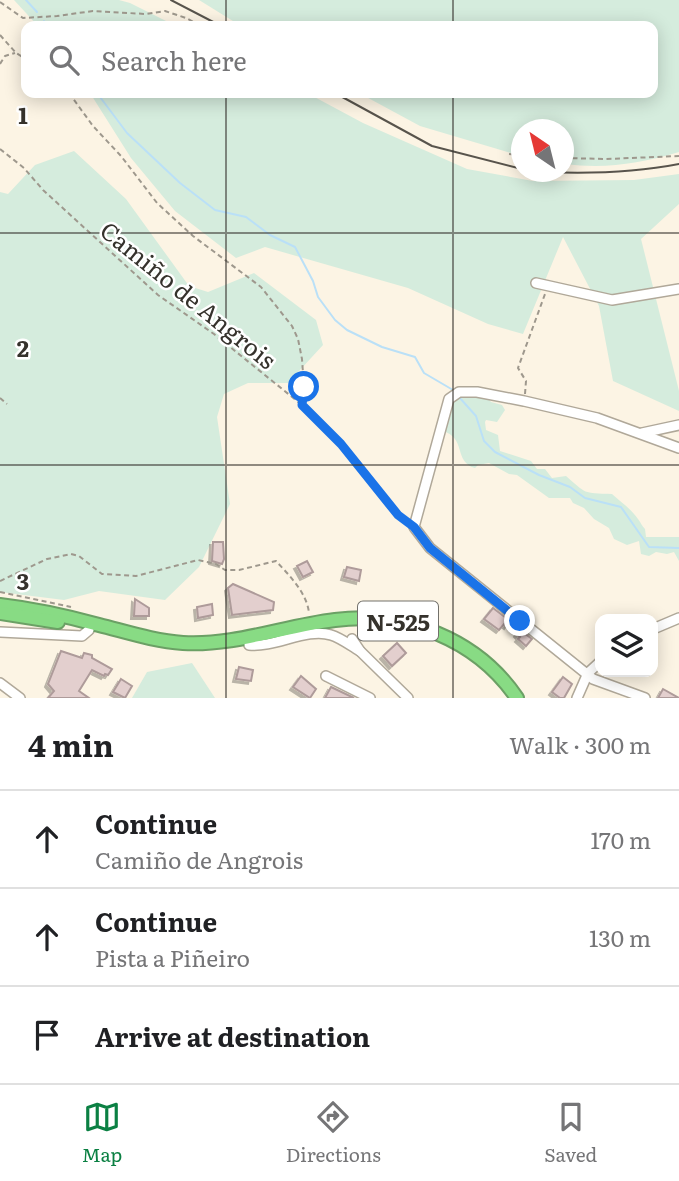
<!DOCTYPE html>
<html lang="en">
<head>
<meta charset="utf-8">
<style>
	body { margin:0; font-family:Literata,serif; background:#f6f6f6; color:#202124 }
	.controls { position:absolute; right:21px; bottom:21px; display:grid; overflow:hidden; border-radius:14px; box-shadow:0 4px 18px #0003 }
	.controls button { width:63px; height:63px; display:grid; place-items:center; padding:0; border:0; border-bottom:2px solid #e0e0e0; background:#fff; color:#202124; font:35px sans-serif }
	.compass { position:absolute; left:511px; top:119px; width:63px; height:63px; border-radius:50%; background:#fff; box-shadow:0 4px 18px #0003; rotate:325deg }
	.stop { position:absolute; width:21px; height:21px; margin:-16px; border:5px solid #1a73e8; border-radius:50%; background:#fff }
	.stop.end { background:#1a73e8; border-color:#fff; box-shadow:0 2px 7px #0008 }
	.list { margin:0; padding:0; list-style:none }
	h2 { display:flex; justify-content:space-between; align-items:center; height:91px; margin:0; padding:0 28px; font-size:30px }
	h2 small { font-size:23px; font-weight:400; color:#757577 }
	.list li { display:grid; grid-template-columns:46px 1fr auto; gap:21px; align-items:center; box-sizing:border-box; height:98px; padding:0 28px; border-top:2px solid #e0e0e0 }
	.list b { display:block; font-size:26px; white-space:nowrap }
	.list p { margin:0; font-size:23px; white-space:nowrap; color:#757577 }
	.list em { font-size:23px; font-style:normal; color:#757577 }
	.icon { flex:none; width:38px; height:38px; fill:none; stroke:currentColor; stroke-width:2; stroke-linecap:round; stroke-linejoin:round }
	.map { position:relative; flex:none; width:679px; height:698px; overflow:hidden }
	.search { position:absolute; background:#fff; box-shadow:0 4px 18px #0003; left:21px; right:21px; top:21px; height:77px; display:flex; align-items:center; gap:18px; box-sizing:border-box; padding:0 24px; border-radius:14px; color:#757577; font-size:26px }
	.sheet { height:385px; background:#fff }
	nav { display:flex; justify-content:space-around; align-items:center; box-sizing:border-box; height:98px; border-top:2px solid #e0e0e0; background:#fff; font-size:19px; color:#757577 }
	nav a { display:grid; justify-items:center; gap:4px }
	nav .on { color:#0b8043 }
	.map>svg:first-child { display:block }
	.green { fill:#d5ecdd }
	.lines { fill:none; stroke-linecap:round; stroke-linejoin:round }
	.stream { stroke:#bae0f7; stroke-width:2 }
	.building { fill:#e3cfce; stroke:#ae9b9a; stroke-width:2; filter:url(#shadow) }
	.minor-casing { stroke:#b0a899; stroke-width:12 }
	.highway-casing { stroke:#6ba065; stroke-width:16 }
	.path { stroke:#9e988d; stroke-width:2; stroke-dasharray:5 3.5; stroke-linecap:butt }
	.minor { stroke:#fff; stroke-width:9 }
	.highway { stroke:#88db84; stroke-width:12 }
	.rail { stroke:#58544c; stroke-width:2 }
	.route { stroke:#1a73e8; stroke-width:9 }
	.grid { fill:none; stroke:#35322c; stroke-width:2; stroke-opacity:0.55 }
	.labels { text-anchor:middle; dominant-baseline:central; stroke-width:5; stroke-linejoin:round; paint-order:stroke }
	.shield { fill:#fff; stroke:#72706b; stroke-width:2 }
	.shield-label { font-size:23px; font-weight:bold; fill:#35322c }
	.street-label { font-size:24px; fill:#35322c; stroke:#fff }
	.grid-label { font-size:23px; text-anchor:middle; font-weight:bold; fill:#35322c; stroke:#fff; stroke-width:5; stroke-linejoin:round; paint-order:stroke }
</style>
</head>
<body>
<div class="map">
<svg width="679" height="698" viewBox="0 0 679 698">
	<defs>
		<filter id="shadow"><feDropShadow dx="-3" dy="3" stdDeviation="0" flood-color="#0004"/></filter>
	</defs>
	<rect width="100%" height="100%" fill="#fcf4e4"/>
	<g class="green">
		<polygon points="14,0 119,0 130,3 176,26 38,26"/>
		<path d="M 199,0 L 679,0 L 679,152 C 638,164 606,169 564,164 L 564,130 L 522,130 L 521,156 L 420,126 L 359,93 L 653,93 L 653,26 L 241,26 Z"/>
		<polygon points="90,93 307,93 363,123 467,169 533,181 634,180 679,174 679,204 641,239 679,391 679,411 613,381 599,306 563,237 523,334 488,324 408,288 265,247 236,258 175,211 131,158"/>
		<polygon points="74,151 126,199 189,286 208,292 254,273 316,320 323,345 288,383 248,383 224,394 217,417 230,504 199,567 165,600 99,591 64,600 0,592 0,192 8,194 35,165"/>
		<path d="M 459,393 L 486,396 L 491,402 L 502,405 L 505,410 L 497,422 L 486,420 L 485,422 L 486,430 L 498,435 L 500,451 L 531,461 L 537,469 L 545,469 L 552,478 L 566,476 C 587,494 582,493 612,494 C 621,502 631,509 638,519 C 641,523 642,526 645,529 L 646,537 L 679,537 L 679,561 L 674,552 L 667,554 L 656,552 L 649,556 L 641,554 L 639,541 L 627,545 L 614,539 L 609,528 L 594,519 L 584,508 L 573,503 L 570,498 L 549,498 L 517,475 L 509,474 L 489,463 L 478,465 L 475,468 C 453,462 467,437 442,431 L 451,400 Z"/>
		<polygon points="192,663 215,698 132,698 147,672"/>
	</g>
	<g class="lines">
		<g class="stream">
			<polyline points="26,0 37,12"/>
			<polyline points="44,21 48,26"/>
			<polyline points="97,93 127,133 180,183 215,210 246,217 270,235 295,247 313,281 318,297 335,320 347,330 382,347 415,357 424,373 453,390"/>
			<polyline points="459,397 476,416 484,441 495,452 539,475 570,487 585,498 621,507 649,547 679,548"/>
		</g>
	</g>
	<g class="building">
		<polygon points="213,542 223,542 224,559 222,564 212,561"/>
		<polygon points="307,561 313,572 303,577 297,566"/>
		<polygon points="347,567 361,570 359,581 344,577"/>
		<polygon points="233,584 274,602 273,610 232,615 228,588"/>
		<polygon points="135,599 149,608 149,616 134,616"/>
		<polygon points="212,604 213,615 198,618 197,607"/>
		<polygon points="493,608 510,621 507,626 504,624 499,630 484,619"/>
		<polygon points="520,630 532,639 526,646 518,639 520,637 517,634"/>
		<polygon points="397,643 406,653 392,666 383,656"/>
		<polygon points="61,651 82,658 84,653 92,655 92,658 112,669 108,675 105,674 104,676 92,670 79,691 89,698 48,698 54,691 48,684"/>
		<polygon points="239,667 253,670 251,681 236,679"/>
		<polygon points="301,676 316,689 310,698 293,687"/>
		<polygon points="563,677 572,684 564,698 560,698 552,692"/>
		<polygon points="121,679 132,686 125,698 113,692"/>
		<polygon points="331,687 354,698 325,698"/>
		<polygon points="663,689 679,698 658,698"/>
	</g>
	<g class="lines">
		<defs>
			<g id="minor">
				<polyline points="536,283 612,300 679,289"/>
				<polyline points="642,433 679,425"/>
				<polyline points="653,629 679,618"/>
				<polyline points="0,632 82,636 89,630"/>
				<polyline points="352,639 360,651 408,698"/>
				<path d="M 249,645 C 275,648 307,627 331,635 C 341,638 351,646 360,651"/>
				<polyline points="326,676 370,698"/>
				<polyline points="0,683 20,698"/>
				<polyline points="577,698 588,673 600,662"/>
				<polyline points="645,698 593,679 430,548 414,527 449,399 459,392 477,392 524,401 597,418 679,448"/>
			</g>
			<g id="highway">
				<path d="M 0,605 C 34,609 66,616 99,625 C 127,632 154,641 183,643 C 235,646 284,626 335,620 C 405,611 477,639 517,698"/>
				<polyline points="0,613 58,622"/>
			</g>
		</defs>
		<use href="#minor" class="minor-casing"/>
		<use href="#highway" class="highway-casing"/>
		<g class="path">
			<polyline points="0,2 23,18 57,16 93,11 146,14 165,11 186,18 201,26"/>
			<polyline points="0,35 16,53 26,59"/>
			<polyline points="0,64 5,56 15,53"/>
			<polyline points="69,93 93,126 121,156 157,203 193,236 261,287 292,326 298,339 302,359 304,387 302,404"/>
			<polyline points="0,149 24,168 43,190 158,295 214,334 302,405 341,444 398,515 407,522"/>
			<polyline points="509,154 522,155"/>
			<polyline points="564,158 606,159 679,156"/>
			<polyline points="525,394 526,381 518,368 545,294"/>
			<polyline points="0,398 7,404"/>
			<path d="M 0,581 L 47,559 L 71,554 L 79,556 L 102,574 L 136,576 L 198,560 L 216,564 L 225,570 L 239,570 L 276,561 C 289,575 307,593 309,613"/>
			<polyline points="0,592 71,607"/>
		</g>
		<use href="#minor" class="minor"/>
		<use href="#highway" class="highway"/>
		<g class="rail">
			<polyline points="171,0 221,26"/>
			<polyline points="335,93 432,146 522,169"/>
			<path d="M 543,172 C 589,174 633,173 679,164"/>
		</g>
	</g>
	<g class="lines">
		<polyline class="route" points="304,387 302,405 341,444 398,515 414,527 430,548 520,621"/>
	</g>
	<path class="grid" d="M 226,0 L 226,26M 453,0 L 453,26M 226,93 L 226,698M 453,93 L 453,698M 0,233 L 679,233M 0,465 L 679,465"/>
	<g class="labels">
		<rect class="shield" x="358" y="601.5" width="80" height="39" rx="5"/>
		<g class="shield-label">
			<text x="398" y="621">N-525</text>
		</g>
		<g class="street-label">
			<text transform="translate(189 294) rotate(39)">Camiño de Angrois</text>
		</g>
	</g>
	<g class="grid-label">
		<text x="23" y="124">1</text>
		<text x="23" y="357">2</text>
		<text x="23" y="590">3</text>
	</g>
</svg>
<div class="controls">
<button><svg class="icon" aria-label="layers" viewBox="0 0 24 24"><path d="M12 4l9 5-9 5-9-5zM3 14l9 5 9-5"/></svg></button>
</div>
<svg class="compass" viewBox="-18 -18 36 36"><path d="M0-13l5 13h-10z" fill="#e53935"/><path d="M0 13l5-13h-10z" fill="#757577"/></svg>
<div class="stop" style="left:304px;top:387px"></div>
<div class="stop end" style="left:520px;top:621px"></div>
<div class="search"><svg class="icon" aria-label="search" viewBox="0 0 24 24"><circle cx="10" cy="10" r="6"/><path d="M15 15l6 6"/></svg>Search here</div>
</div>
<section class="sheet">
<h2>4 min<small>Walk · 300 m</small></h2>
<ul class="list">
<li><svg class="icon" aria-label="ahead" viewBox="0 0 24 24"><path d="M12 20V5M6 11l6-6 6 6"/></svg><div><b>Continue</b><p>Camiño de Angrois</p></div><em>170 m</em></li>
<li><svg class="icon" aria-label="ahead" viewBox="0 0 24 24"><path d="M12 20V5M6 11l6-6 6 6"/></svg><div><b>Continue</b><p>Pista a Piñeiro</p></div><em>130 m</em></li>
<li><svg class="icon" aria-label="arrive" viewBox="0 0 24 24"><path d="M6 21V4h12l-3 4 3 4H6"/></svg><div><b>Arrive at destination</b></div></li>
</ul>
</section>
<nav>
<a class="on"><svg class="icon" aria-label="map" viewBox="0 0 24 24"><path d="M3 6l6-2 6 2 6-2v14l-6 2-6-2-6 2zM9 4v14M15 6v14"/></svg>Map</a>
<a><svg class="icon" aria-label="directions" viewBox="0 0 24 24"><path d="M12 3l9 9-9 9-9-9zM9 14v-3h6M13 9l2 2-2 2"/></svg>Directions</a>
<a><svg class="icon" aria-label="saved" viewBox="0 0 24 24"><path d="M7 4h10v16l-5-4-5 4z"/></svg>Saved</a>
</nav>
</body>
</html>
